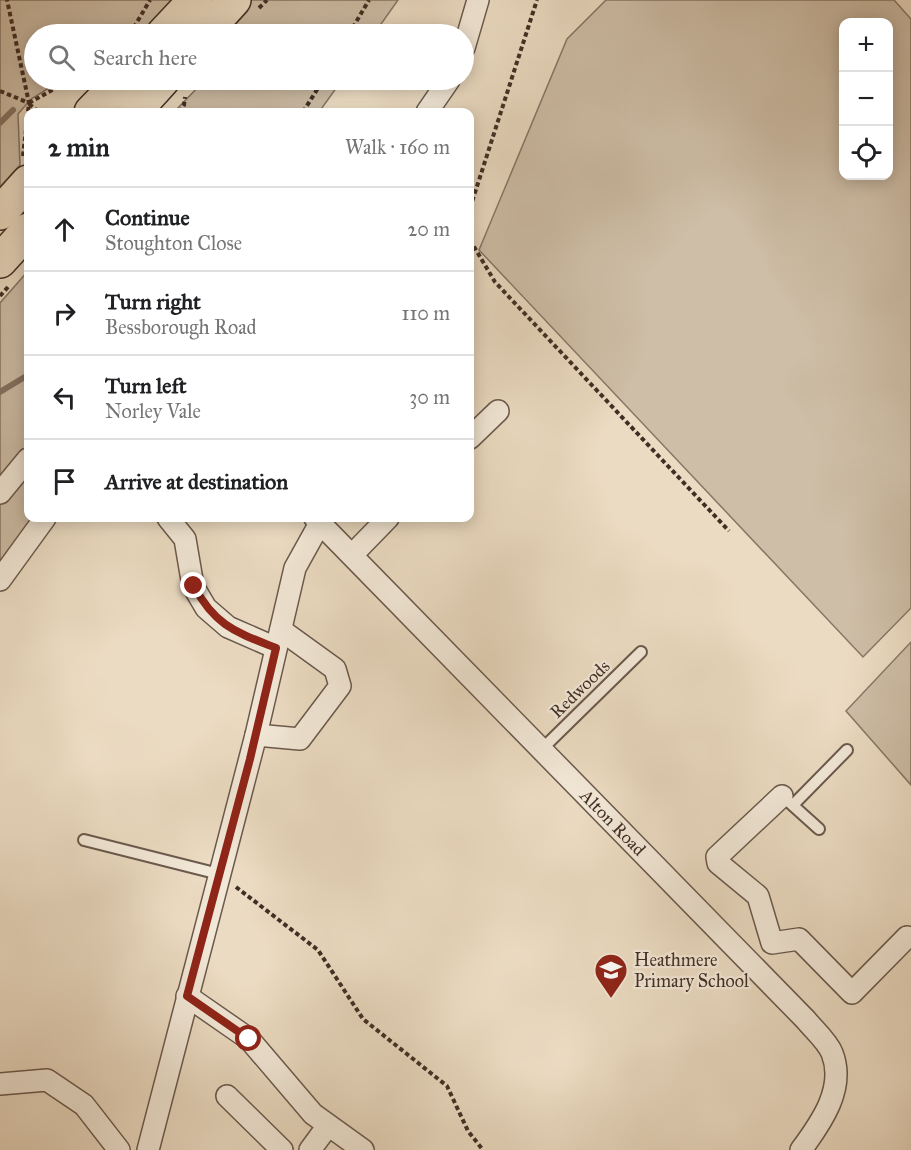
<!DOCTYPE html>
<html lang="en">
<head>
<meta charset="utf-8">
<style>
	body { margin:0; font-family:"IM FELL Great Primer",serif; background:#f6f6f6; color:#202124 }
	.controls { position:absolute; right:18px; top:18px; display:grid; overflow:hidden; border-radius:12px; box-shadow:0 3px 15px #0003 }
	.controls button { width:54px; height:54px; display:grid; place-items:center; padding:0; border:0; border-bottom:2px solid #e0e0e0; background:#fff; color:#202124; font:30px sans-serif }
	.stop { position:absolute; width:18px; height:18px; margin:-14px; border:4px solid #8f2418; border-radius:50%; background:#fff }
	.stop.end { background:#8f2418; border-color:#fff; box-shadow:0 2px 6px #0008 }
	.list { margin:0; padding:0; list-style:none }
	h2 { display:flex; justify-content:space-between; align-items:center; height:78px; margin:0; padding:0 24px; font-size:26px }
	h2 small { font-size:20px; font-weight:400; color:#757577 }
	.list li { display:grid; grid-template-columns:39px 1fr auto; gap:18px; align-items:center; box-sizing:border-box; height:84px; padding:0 24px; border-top:2px solid #e0e0e0 }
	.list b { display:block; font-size:22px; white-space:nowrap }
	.list p { margin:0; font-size:20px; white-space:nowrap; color:#757577 }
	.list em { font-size:20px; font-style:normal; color:#757577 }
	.icon { flex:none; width:33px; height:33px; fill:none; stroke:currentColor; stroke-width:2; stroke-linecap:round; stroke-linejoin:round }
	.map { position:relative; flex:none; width:911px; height:1150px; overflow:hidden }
	.search { position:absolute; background:#fff; box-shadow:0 3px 15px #0003; left:24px; top:24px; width:450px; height:66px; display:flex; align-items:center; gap:15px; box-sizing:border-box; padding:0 21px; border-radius:33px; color:#757577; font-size:22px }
	.panel { position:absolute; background:#fff; box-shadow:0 3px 15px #0003; left:24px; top:108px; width:450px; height:414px; border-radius:12px }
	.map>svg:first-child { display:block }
	.green { fill:#cebea7; stroke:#877666; stroke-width:1.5; fill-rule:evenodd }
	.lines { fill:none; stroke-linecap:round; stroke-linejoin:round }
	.stream { stroke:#847263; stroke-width:6 }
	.lane-casing { stroke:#6b594c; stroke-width:14 }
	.street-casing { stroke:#6b594c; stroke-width:24 }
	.highway-casing { stroke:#402e25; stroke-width:36 }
	.path { stroke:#402e25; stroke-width:4; stroke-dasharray:4.5 3; stroke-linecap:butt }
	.lane { stroke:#f2e8d7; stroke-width:10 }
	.street { stroke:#f2e8d7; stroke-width:21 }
	.highway { stroke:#ebdbc2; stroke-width:33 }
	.route { stroke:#8f2418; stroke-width:8 }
	.labels { text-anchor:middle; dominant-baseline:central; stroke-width:4.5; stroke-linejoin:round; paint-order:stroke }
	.street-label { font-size:18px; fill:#402e25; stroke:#f2e8d7 }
	.poi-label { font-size:18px; fill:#402e25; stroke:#f2e8d7; text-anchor:start }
</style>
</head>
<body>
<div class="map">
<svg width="911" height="1150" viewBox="0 0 911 1150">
	<rect width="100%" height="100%" fill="#ebdbc2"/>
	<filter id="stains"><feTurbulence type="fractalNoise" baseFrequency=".00333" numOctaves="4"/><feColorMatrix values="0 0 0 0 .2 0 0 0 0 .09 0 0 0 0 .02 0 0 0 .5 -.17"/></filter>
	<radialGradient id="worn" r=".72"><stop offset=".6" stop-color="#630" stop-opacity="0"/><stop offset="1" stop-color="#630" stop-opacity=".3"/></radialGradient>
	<g class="green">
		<polygon points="0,0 398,0 374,34 34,34 34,80 62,80 31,99 18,114 20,165 0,187"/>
		<path d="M 606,0 L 894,0 L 911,19 L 911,608 L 863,657 L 479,250 L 567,39 ZM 844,22 L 888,22 L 888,176 L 844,176 Z"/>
		<polygon points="196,80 342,80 319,112 174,112 202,83"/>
		<polygon points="28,271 28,518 34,518 0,566 0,303"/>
		<polygon points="911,642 911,785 846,711"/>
	</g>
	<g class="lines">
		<g class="stream">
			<polyline points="0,123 13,110"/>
			<polyline points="0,392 28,375"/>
		</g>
		<defs>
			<g id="lane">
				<polyline points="542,749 641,652"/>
				<polyline points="789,802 819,829"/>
				<polyline points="793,805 847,750"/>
				<polyline points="84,840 219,874"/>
			</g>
			<g id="street">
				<polyline points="464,48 478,0"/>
				<polyline points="427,112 449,80"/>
				<polyline points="470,438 498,411"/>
				<polyline points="0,493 28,459"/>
				<polyline points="168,518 185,539 193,586 206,608 228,627 276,648"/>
				<path id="s1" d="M 315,518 L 806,1020 C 814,1030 827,1041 832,1053 C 846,1088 821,1123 801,1150"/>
				<polyline points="353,554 388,518"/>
				<polyline points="0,580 45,518"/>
				<polyline points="256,735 300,739 340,686 335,669 281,630"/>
				<polyline points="782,796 717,857 718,863 758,896 772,943 799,939 852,993 907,937"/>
				<polyline points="187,996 249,1039 313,1114 363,1150"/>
				<polyline points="0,1084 47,1080 84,1105 119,1150"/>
				<polyline points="227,1096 282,1150"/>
				<polyline points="148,1150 256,735 295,568 320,523"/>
				<polyline points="310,1150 327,1127"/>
			</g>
			<g id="highway">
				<polyline points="163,34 195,0"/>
				<polyline points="203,34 234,0"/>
				<polyline points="91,112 122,80"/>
				<polyline points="134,112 163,80"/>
				<polyline points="0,213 28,182"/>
				<polyline points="0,261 28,230"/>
			</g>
		</defs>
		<use href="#lane" class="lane-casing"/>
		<use href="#street" class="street-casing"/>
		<use href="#highway" class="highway-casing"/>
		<g class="path">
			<polyline points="259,8 267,0"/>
			<polyline points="130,34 150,0"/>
			<polyline points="349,34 369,0"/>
			<polyline points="188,88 196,80"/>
			<polyline points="0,91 29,103 7,0"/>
			<polyline points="29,103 70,80"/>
			<polyline points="29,104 39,112"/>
			<polyline points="179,112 184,105 185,97"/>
			<polyline points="303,112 323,80"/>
			<polyline points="23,156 29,103"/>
			<polyline points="470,208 537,0"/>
			<polyline points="470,240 495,282 729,531"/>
			<polyline points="0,296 8,287"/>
			<polyline points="236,887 318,950 363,1019 447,1086 468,1131 483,1150"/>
		</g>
		<use href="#lane" class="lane"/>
		<use href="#street" class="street"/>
		<use href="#highway" class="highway"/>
	</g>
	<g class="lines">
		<path class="route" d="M 194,586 C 215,626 236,632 276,648 L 250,759 L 187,996 L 249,1039"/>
	</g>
	<defs>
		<symbol id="school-pin" viewBox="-11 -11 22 30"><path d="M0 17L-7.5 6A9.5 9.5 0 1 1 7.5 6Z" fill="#8f2418" stroke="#f2e8d7"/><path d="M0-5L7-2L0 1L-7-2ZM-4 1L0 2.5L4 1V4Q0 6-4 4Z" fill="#fff"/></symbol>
	</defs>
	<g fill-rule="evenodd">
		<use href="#school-pin" x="592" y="951" width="38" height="52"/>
	</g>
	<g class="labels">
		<g class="street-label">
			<text transform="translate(580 689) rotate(-44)">Redwoods</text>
			<text stroke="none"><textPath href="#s1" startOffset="426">Alton Road</textPath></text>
		</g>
		<g class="poi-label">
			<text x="634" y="960">Heathmere<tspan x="634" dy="21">Primary School</tspan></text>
		</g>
	</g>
	<rect width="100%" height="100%" filter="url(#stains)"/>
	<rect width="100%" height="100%" fill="url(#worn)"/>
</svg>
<div class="controls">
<button>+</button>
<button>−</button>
<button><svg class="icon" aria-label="locate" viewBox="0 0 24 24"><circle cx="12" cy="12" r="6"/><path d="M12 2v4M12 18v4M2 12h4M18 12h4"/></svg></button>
</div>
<div class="stop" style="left:249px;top:1039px"></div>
<div class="stop end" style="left:194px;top:586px"></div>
<div class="search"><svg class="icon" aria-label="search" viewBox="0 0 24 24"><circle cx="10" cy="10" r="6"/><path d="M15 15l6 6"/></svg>Search here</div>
<section class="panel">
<h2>2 min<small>Walk · 160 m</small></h2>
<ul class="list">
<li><svg class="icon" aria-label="ahead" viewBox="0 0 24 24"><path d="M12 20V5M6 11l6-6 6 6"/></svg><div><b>Continue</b><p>Stoughton Close</p></div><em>20 m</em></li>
<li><svg class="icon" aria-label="right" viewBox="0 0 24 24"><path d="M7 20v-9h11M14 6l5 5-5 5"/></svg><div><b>Turn right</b><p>Bessborough Road</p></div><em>110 m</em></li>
<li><svg class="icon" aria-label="left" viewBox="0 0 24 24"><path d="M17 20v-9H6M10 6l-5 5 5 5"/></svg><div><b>Turn left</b><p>Norley Vale</p></div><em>30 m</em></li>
<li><svg class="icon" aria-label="arrive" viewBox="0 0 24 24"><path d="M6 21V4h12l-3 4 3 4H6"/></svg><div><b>Arrive at destination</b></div></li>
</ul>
</section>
</div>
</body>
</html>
